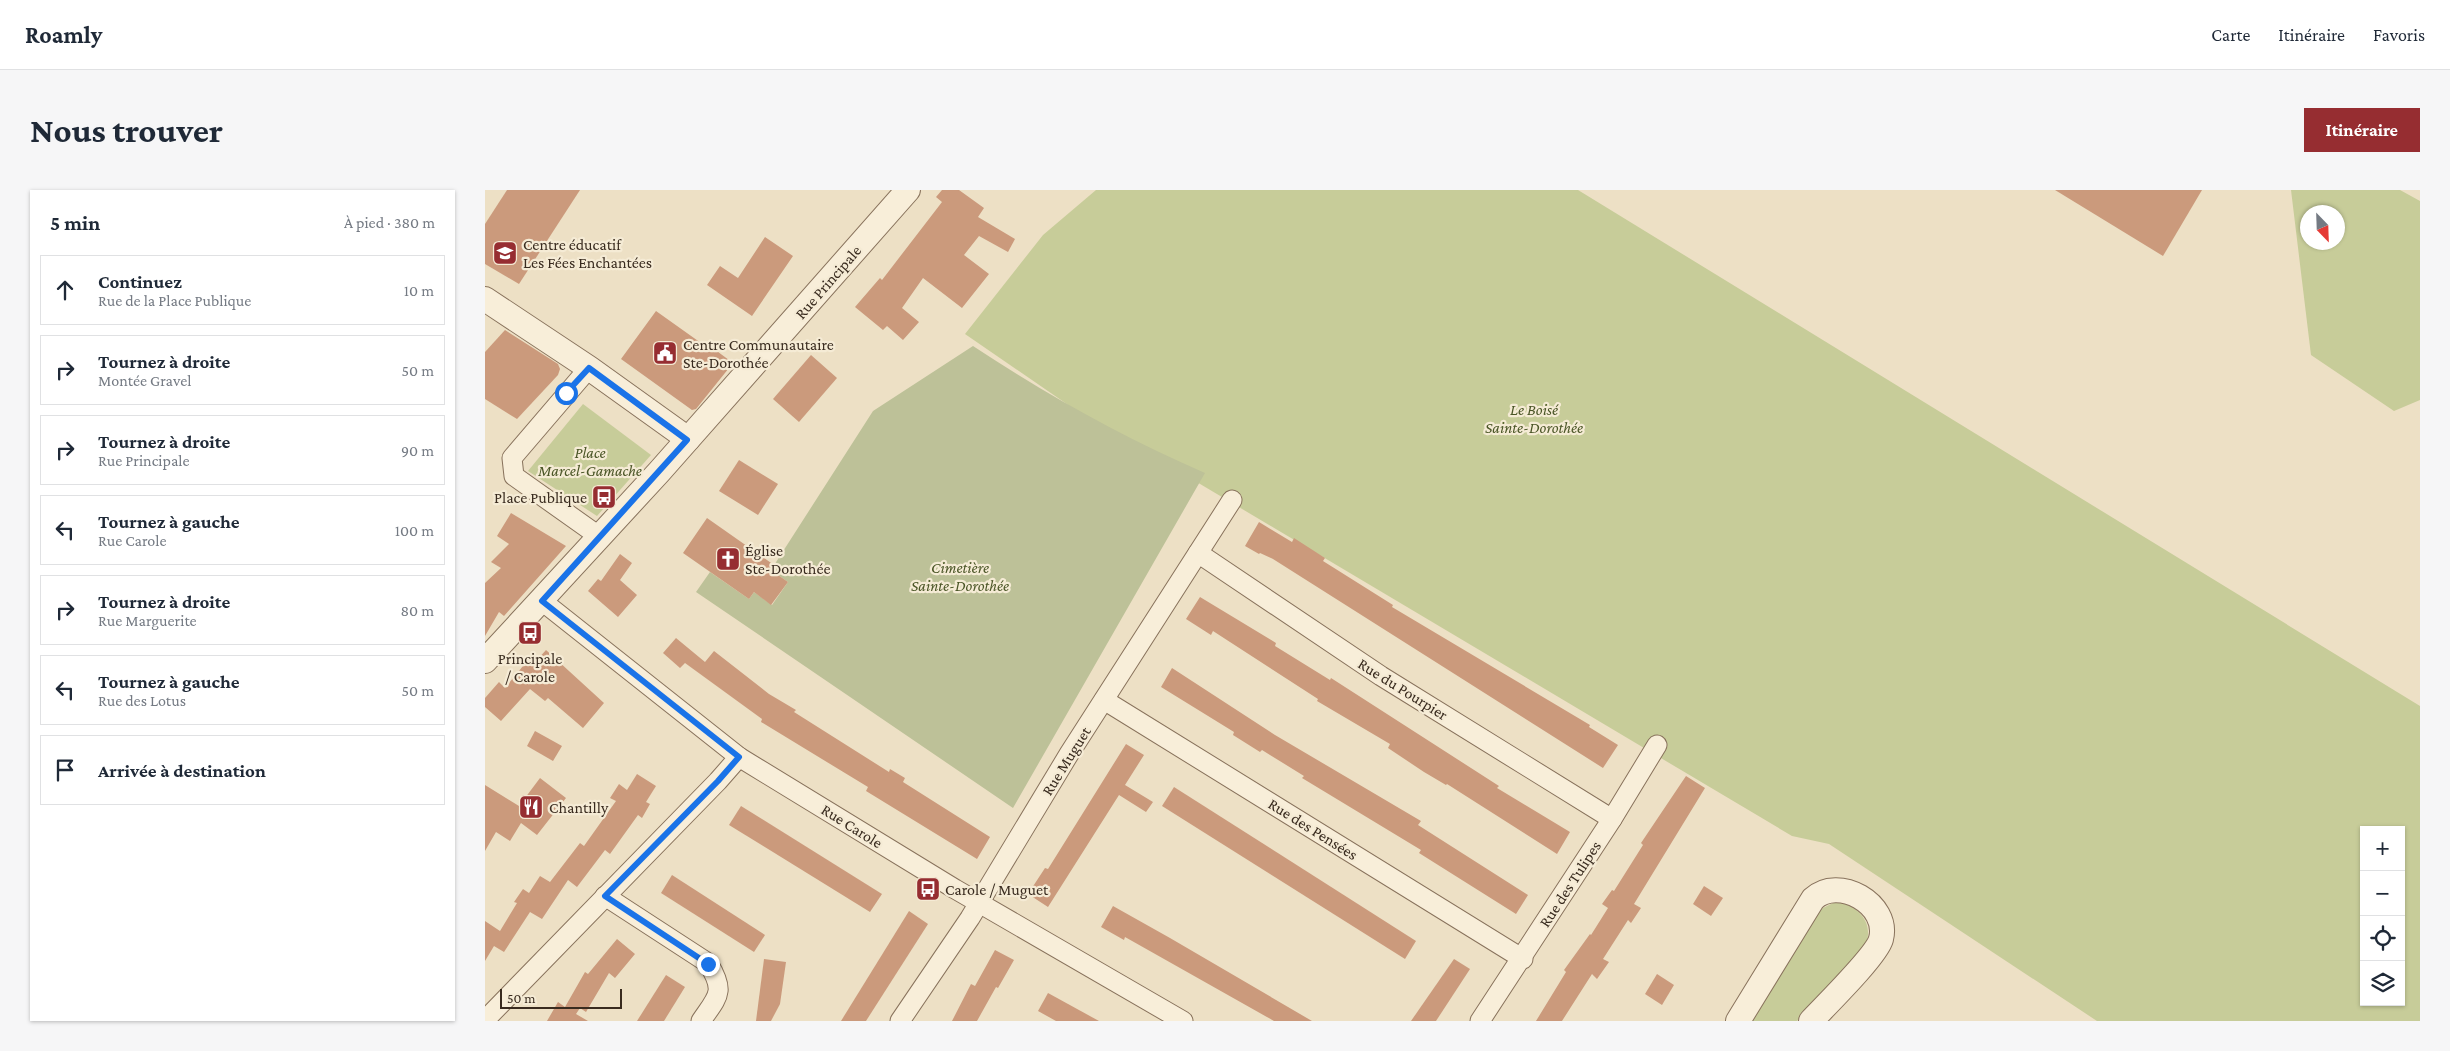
<!DOCTYPE html>
<html lang="fr">
<head>
<meta charset="utf-8">
<style>
	body { margin:0; font-family:"Crimson Pro",serif; background:#f6f6f7; color:#1f2937 }
	.controls { position:absolute; right:15px; bottom:15px; display:grid; overflow:hidden; border-radius:0px; box-shadow:0 1px 4px #0004 }
	.controls button { width:45px; height:45px; display:grid; place-items:center; padding:0; border:0; border-bottom:1px solid #e0e1e3; background:#fff; color:#1f2937; font:25px sans-serif }
	.compass { position:absolute; left:1815px; top:15px; width:45px; height:45px; border-radius:50%; background:#fff; box-shadow:0 1px 4px #0004; rotate:157deg }
	.scale { position:absolute; left:15px; bottom:12px; width:122px; box-sizing:border-box; padding-left:5px; border:2px solid #392b1f; border-top:0; font-size:14px; line-height:18px; white-space:nowrap; color:#392b1f; -webkit-text-stroke:4px #f5ebd5; paint-order:stroke }
	.stop { position:absolute; width:15px; height:15px; margin:-11px; border:4px solid #1a73e8; border-radius:50%; background:#fff }
	.stop.end { background:#1a73e8; border-color:#fff; box-shadow:0 1px 5px #0008 }
	.list { margin:0; padding:0; list-style:none }
	h2 { display:flex; justify-content:space-between; align-items:center; height:65px; margin:0; padding:0 20px; font-size:21px }
	h2 small { font-size:16px; font-weight:400; color:#747a83 }
	.list li { display:grid; grid-template-columns:32px 1fr auto; gap:15px; align-items:center; box-sizing:border-box; height:70px; margin:0 10px 10px; padding:0 10px; border:1px solid #e0e1e3; border-radius:0px }
	.list b { display:block; font-size:19px; white-space:nowrap }
	.list p { margin:0; font-size:16px; white-space:nowrap; color:#747a83 }
	.list em { font-size:16px; font-style:normal; color:#747a83 }
	.icon { flex:none; width:28px; height:28px; fill:none; stroke:currentColor; stroke-width:2; stroke-linecap:round; stroke-linejoin:round }
	.map { position:relative; flex:none; width:1935px; height:831px; overflow:hidden; border-radius:0px }
	header { display:flex; align-items:center; gap:30px; box-sizing:border-box; height:70px; padding:0 25px; background:#fff; border-bottom:1px solid #e0e1e3 }
	header strong { font-size:24px }
	nav { display:flex; gap:28px; margin-inline-start:auto; font-size:18px }
	.intro { display:flex; align-items:center; justify-content:space-between; box-sizing:border-box; height:120px; padding:0 30px }
	h1 { margin:0; font-size:35px }
	.button { padding:12px 22px; border-radius:0px; background:#962d31; color:#fff; font-size:18px; font-weight:700 }
	main { display:flex; gap:30px; padding:0 30px }
	aside { flex:1; background:#fff; border-radius:0px; box-shadow:0 1px 4px #0004 }
	.map>svg:first-child { display:block }
	.green { fill:#c7cc99; fill-rule:evenodd }
	.cemetery { fill:#bdc198 }
	.building { fill:#cb9a7c }
	.lines { fill:none; stroke-linecap:round; stroke-linejoin:round }
	.minor-casing { stroke:#88725c; stroke-width:21 }
	.tertiary-casing { stroke:#88725c; stroke-width:26 }
	.minor { stroke:#f8eed9; stroke-width:19 }
	.tertiary { stroke:#f8eed9; stroke-width:24 }
	.route { stroke:#1a73e8; stroke-width:6 }
	.labels { text-anchor:middle; dominant-baseline:central; stroke-width:4.5; stroke-linejoin:round; paint-order:stroke }
	.poi-label { font-size:16px; fill:#392b1f; stroke:#f5ebd5; text-anchor:start }
	.street-label { font-size:16px; fill:#392b1f; stroke:#f5ebd5 }
	.park-label { font-size:16px; font-style:italic; fill:#4a5526; stroke:#f5ebd5 }
</style>
</head>
<body>
<header>
<strong>Roamly</strong>
<nav><a>Carte</a><a>Itinéraire</a><a>Favoris</a></nav>
</header>
<div class="intro"><h1>Nous trouver</h1><a class="button">Itinéraire</a></div>
<main>
<aside>
<h2>5 min<small>À pied · 380 m</small></h2>
<ul class="list">
<li><svg class="icon" aria-label="ahead" viewBox="0 0 24 24"><path d="M12 20V5M6 11l6-6 6 6"/></svg><div><b>Continuez</b><p>Rue de la Place Publique</p></div><em>10 m</em></li>
<li><svg class="icon" aria-label="right" viewBox="0 0 24 24"><path d="M7 20v-9h11M14 6l5 5-5 5"/></svg><div><b>Tournez à droite</b><p>Montée Gravel</p></div><em>50 m</em></li>
<li><svg class="icon" aria-label="right" viewBox="0 0 24 24"><path d="M7 20v-9h11M14 6l5 5-5 5"/></svg><div><b>Tournez à droite</b><p>Rue Principale</p></div><em>90 m</em></li>
<li><svg class="icon" aria-label="left" viewBox="0 0 24 24"><path d="M17 20v-9H6M10 6l-5 5 5 5"/></svg><div><b>Tournez à gauche</b><p>Rue Carole</p></div><em>100 m</em></li>
<li><svg class="icon" aria-label="right" viewBox="0 0 24 24"><path d="M7 20v-9h11M14 6l5 5-5 5"/></svg><div><b>Tournez à droite</b><p>Rue Marguerite</p></div><em>80 m</em></li>
<li><svg class="icon" aria-label="left" viewBox="0 0 24 24"><path d="M17 20v-9H6M10 6l-5 5 5 5"/></svg><div><b>Tournez à gauche</b><p>Rue des Lotus</p></div><em>50 m</em></li>
<li><svg class="icon" aria-label="arrive" viewBox="0 0 24 24"><path d="M6 21V4h12l-3 4 3 4H6"/></svg><div><b>Arrivée à destination</b></div></li>
</ul>
</aside>
<div class="map">
<svg width="1935" height="831" viewBox="0 0 1935 831">
	<rect width="100%" height="100%" fill="#ede0c5"/>
	<g class="green">
		<path d="M 611,0 L 1093,0 L 1935,516 L 1935,831 L 1612,831 L 1344,654 L 1307,646 L 589,219 L 480,144 L 558,45 ZM 1879,640 L 1916,640 L 1916,812 L 1879,812 Z"/>
		<path d="M 1806,0 L 1915,0 L 1935,11 L 1935,210 L 1909,221 L 1826,165 ZM 1852,22 L 1852,52 L 1822,52 L 1822,22 Z"/>
		<polygon points="98,214 166,265 112,326 43,281"/>
		<path d="M 1350,712 C 1375,714 1392,737 1378,760 L 1312,831 L 1264,831 L 1334,720 Z"/>
	</g>
	<path class="cemetery" d="M 488,156 C 562,205 639,248 720,283 L 528,618 L 211,402 L 225,382 L 264,409 L 269,402 L 287,415 L 303,392 L 286,380 L 388,221 Z"/>
	<g class="building">
		<polygon points="22,0 95,0 34,94 0,74 0,34"/>
		<polygon points="457,0 474,0 499,18 493,27 530,49 523,62 494,46 479,65 504,84 477,118 438,88 417,118 434,132 418,150 402,136 398,140 370,117 395,88 397,90 457,12 451,7"/>
		<polygon points="1570,0 1717,0 1678,66"/>
		<polygon points="280,47 308,66 267,126 222,95 235,76 253,88"/>
		<polygon points="171,121 223,158 225,156 248,173 211,219 207,220 136,169"/>
		<polygon points="20,140 73,174 75,179 73,185 32,229 0,209 0,162"/>
		<polygon points="326,165 352,188 314,232 288,209"/>
		<polygon points="254,270 293,294 273,325 234,301"/>
		<polygon points="26,323 81,356 19,426 14,422 0,446 0,393 16,378 6,372 24,354 12,346"/>
		<polygon points="222,328 289,375 286,380 303,392 286,415 269,402 264,409 198,363"/>
		<polygon points="774,332 807,352 809,348 840,368 838,371 908,415 907,417 1105,535 1104,537 1133,555 1118,578 788,369 775,363 774,364 760,356"/>
		<polygon points="135,364 147,373 135,390 152,405 133,427 103,401 113,389 116,391"/>
		<polygon points="715,407 791,453 790,456 845,490 846,488 1014,596 1012,598 1085,642 1072,664 962,594 961,595 939,582 903,558 905,554 832,511 833,509 728,441 726,445 701,429"/>
		<polygon points="191,448 220,472 229,461 284,504 311,520 309,522 404,582 405,579 420,588 418,592 505,647 492,669 381,601 383,597 276,532 277,529 200,473 195,478 178,463"/>
		<polygon points="61,460 119,513 98,538 63,508 60,511 45,499 16,531 0,517 0,508 14,492 20,498 47,465 52,470"/>
		<polygon points="687,478 790,545 936,631 933,635 1043,705 1031,724 934,663 936,660 817,588 819,586 777,560 775,562 748,545 749,542 676,497"/>
		<polygon points="50,541 77,556 68,571 42,556"/>
		<polygon points="641,554 659,565 640,595 668,612 661,622 634,605 563,717 543,704 560,678 563,679"/>
		<polygon points="152,584 171,596 161,612 165,614 157,628 153,625 125,664 120,660 92,697 83,690 57,729 45,722 19,762 9,756 0,771 0,731 15,741 32,713 29,712 38,699 44,703 55,686 65,692 95,653 99,656 131,611 125,608 134,594 142,600"/>
		<polygon points="1201,586 1220,598 1149,714 1156,718 1146,733 1143,730 1118,769 1124,772 1112,789 1107,784 1077,831 1051,831 1081,782 1079,780 1105,744 1106,745 1123,718 1117,714 1127,700 1129,701 1158,655 1156,653"/>
		<polygon points="55,588 81,608 52,645 36,633 25,651 11,642 0,661 0,595 34,616"/>
		<polygon points="689,597 931,751 920,769 677,616"/>
		<polygon points="256,616 397,704 385,722 244,635"/>
		<polygon points="187,685 280,745 269,762 176,703"/>
		<polygon points="1219,696 1238,708 1226,726 1208,714"/>
		<polygon points="628,716 685,748 827,831 789,831 640,747 639,750 616,737"/>
		<polygon points="424,721 443,734 381,831 356,831"/>
		<polygon points="132,749 150,764 130,788 124,783 101,822 95,818 91,824 103,831 62,831 73,812 80,817 100,782 103,784"/>
		<polygon points="510,760 529,770 513,798 511,797 492,831 467,831 486,794 490,796"/>
		<polygon points="279,769 301,772 295,814 286,831 271,831"/>
		<polygon points="969,769 985,779 951,831 926,831"/>
		<polygon points="1172,784 1189,795 1177,815 1160,804"/>
		<polygon points="181,785 200,797 179,831 152,831"/>
		<polygon points="563,803 614,831 571,831 553,821"/>
	</g>
	<g class="lines">
		<defs>
			<g id="minor">
				<polyline points="104,178 27,268 29,286 115,347"/>
				<polyline points="713,363 896,486 1127,629"/>
				<polyline points="57,411 254,567 470,699 698,831"/>
				<polyline points="619,510 1038,769"/>
				<path d="M 120,706 L 223,773 C 241,802 233,806 216,831"/>
				<polyline points="0,830 233,591 254,567"/>
				<polyline points="415,831 485,728 584,564 747,310"/>
				<polyline points="995,831 1127,629 1172,555"/>
			</g>
			<g id="tertiary">
				<polyline points="0,109 104,178 203,249"/>
				<polyline points="0,471 174,282 423,0"/>
				<path d="M 1253,831 L 1328,709 C 1353,685 1405,714 1396,749 C 1392,765 1340,816 1326,831"/>
			</g>
		</defs>
		<use href="#minor" class="minor-casing"/>
		<use href="#tertiary" class="tertiary-casing"/>
		<use href="#minor" class="minor"/>
		<use href="#tertiary" class="tertiary"/>
	</g>
	<g class="lines">
		<polyline class="route" points="81,203 104,178 202,250 57,411 254,567 233,591 120,706 223,774"/>
	</g>
	<defs>
		<symbol id="school-square" viewBox="-11 -11 22 22"><rect x="-9" y="-9" width="18" height="18" rx="4" fill="#962d31" stroke="#f5ebd5"/><path d="M0-5L7-2L0 1L-7-2ZM-4 1L0 2.5L4 1V4Q0 6-4 4Z" fill="#fff"/></symbol>
		<symbol id="civic-square" viewBox="-11 -11 22 22"><rect x="-9" y="-9" width="18" height="18" rx="4" fill="#962d31" stroke="#f5ebd5"/><path d="M-.6-6.5H3V-4.5H.6V-3L4-1V1h2V6H-6V1h2V-1L-.6-3ZM-1.2 2.5V6h2.4V2.5Z" fill="#fff"/></symbol>
		<symbol id="bus-square" viewBox="-11 -11 22 22"><rect x="-9" y="-9" width="18" height="18" rx="4" fill="#962d31" stroke="#f5ebd5"/><path d="M-5-6H5V4H4V6H2V4H-2V6H-4V4H-5ZM-3.5-4V0h7V-4ZM-3.5 1.2v1.5H-2V1.2ZM2 1.2v1.5H3.5V1.2Z" fill="#fff"/></symbol>
		<symbol id="church-square" viewBox="-11 -11 22 22"><rect x="-9" y="-9" width="18" height="18" rx="4" fill="#962d31" stroke="#f5ebd5"/><path d="M-1.2-6h2.4v3.5h3.3v2.4h-3.3V6h-2.4V-.1h-3.3v-2.4h3.3Z" fill="#fff"/></symbol>
		<symbol id="restaurant-square" viewBox="-11 -11 22 22"><rect x="-9" y="-9" width="18" height="18" rx="4" fill="#962d31" stroke="#f5ebd5"/><path d="M-5-6h1v4h1v-4h1v4h1v-4h1v5L-1.5 .5V6h-2V.5L-5-1ZM5-6V6H3V1.5H1.5Q1.5-4 5-6Z" fill="#fff"/></symbol>
	</defs>
	<g fill-rule="evenodd">
		<use href="#school-square" x="6" y="49" width="28" height="28"/>
		<use href="#civic-square" x="166" y="149" width="28" height="28"/>
		<use href="#bus-square" x="105" y="293" width="28" height="28"/>
		<use href="#church-square" x="229" y="355" width="28" height="28"/>
		<use href="#bus-square" x="31" y="429" width="28" height="28"/>
		<use href="#restaurant-square" x="32" y="603" width="28" height="28"/>
		<use href="#bus-square" x="429" y="685" width="28" height="28"/>
	</g>
	<g class="labels">
		<g class="poi-label">
			<text x="38" y="54">Centre éducatif<tspan x="38" dy="18">Les Fées Enchantées</tspan></text>
			<text x="198" y="154">Centre Communautaire<tspan x="198" dy="18">Ste-Dorothée</tspan></text>
			<text x="102" y="307" text-anchor="end">Place Publique</text>
			<text x="260" y="360">Église<tspan x="260" dy="18">Ste-Dorothée</tspan></text>
			<text x="45" y="468" text-anchor="middle">Principale<tspan x="45" dy="18">/ Carole</tspan></text>
			<text x="64" y="617">Chantilly</text>
			<text x="460" y="699">Carole / Muguet</text>
		</g>
		<g class="street-label">
			<text transform="translate(343 92) rotate(-49)">Rue Principale</text>
			<text transform="translate(918 499) rotate(32)">Rue du Pourpier</text>
			<text transform="translate(581 571) rotate(-58)">Rue Muguet</text>
			<text transform="translate(367 636) rotate(32)">Rue Carole</text>
			<text transform="translate(828 639) rotate(32)">Rue des Pensées</text>
			<text transform="translate(1085 694) rotate(-57)">Rue des Tulipes</text>
		</g>
		<g class="park-label">
			<text x="1049" y="219">Le Boisé<tspan x="1049" dy="18">Sainte-Dorothée</tspan></text>
			<text x="105" y="262">Place<tspan x="105" dy="18">Marcel-Gamache</tspan></text>
			<text x="475" y="377">Cimetière<tspan x="475" dy="18">Sainte-Dorothée</tspan></text>
		</g>
	</g>
</svg>
<div class="controls">
<button>+</button>
<button>−</button>
<button><svg class="icon" aria-label="locate" viewBox="0 0 24 24"><circle cx="12" cy="12" r="6"/><path d="M12 2v4M12 18v4M2 12h4M18 12h4"/></svg></button>
<button><svg class="icon" aria-label="layers" viewBox="0 0 24 24"><path d="M12 4l9 5-9 5-9-5zM3 14l9 5 9-5"/></svg></button>
</div>
<svg class="compass" viewBox="-18 -18 36 36"><path d="M0-13l5 13h-10z" fill="#e53935"/><path d="M0 13l5-13h-10z" fill="#747a83"/></svg>
<div class="scale">50 m</div>
<div class="stop" style="left:81px;top:203px"></div>
<div class="stop end" style="left:223px;top:774px"></div>
</div>
</main>
</body>
</html>
